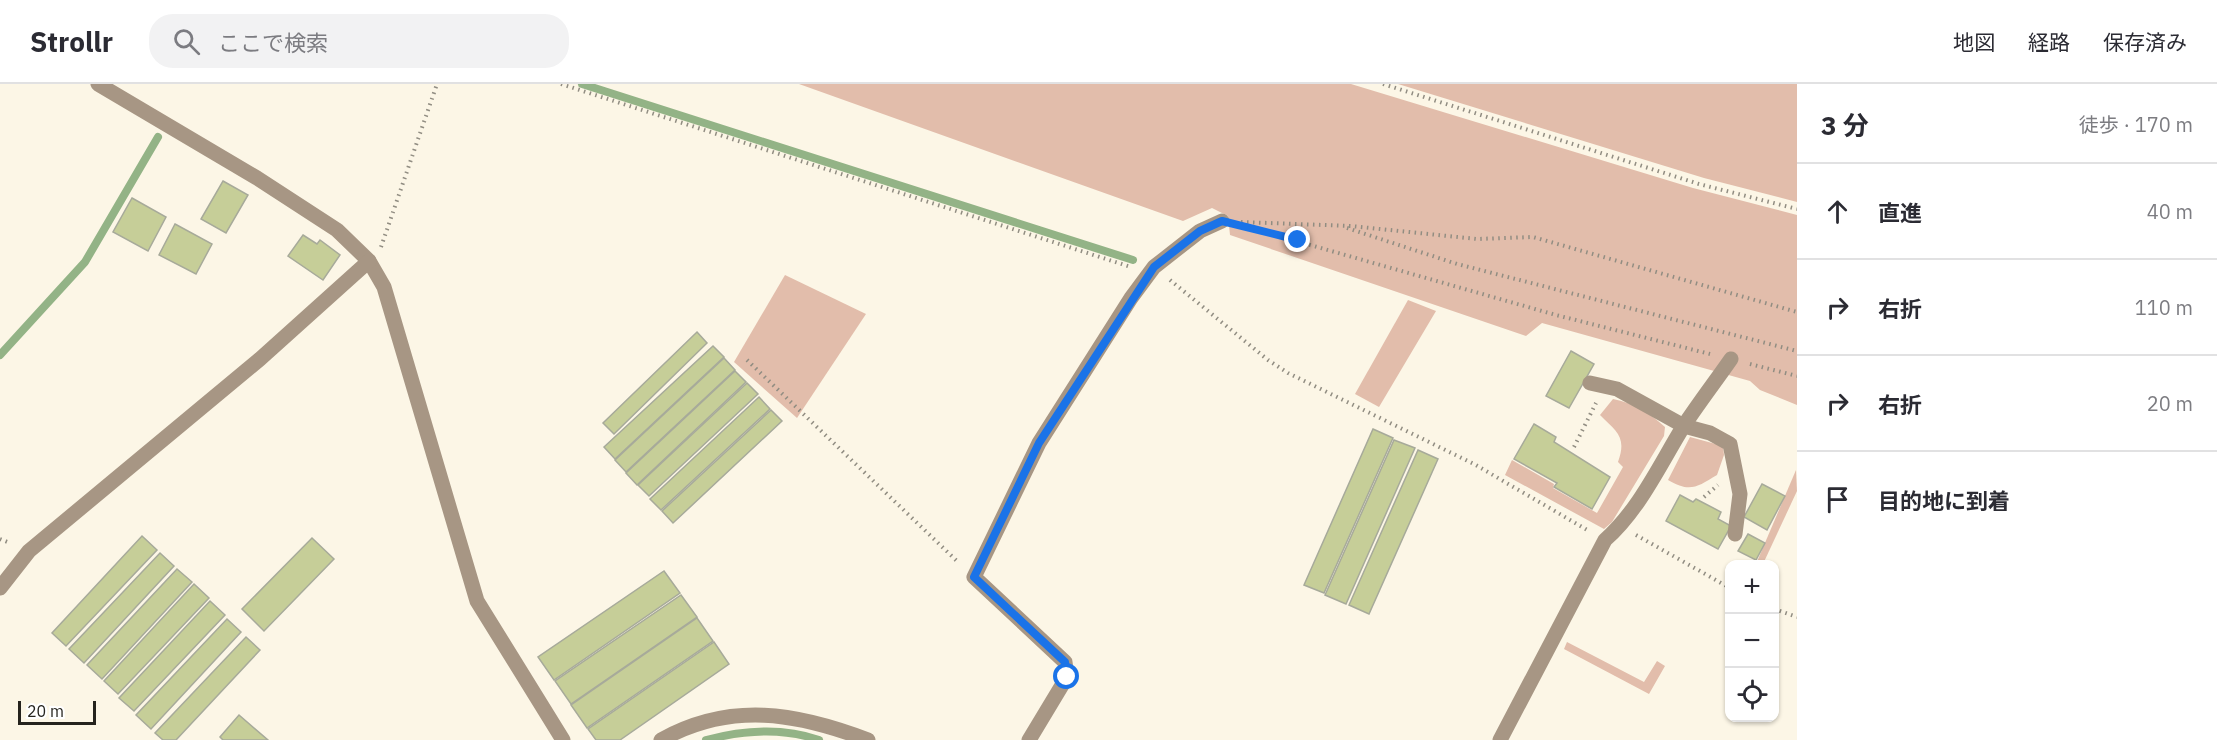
<!DOCTYPE html>
<html lang="ja">
<head>
<meta charset="utf-8">
<style>
	body { margin:0; font-family:"IBM Plex Sans","Noto Sans JP",sans-serif; background:#f2f2f3; color:#2b2b33 }
	.controls { position:absolute; right:18px; bottom:18px; display:grid; overflow:hidden; border-radius:12px; box-shadow:0 2px 4px #0004 }
	.controls button { width:54px; height:54px; display:grid; place-items:center; padding:0; border:0; border-bottom:2px solid #e1e1e2; background:#fff; color:#2b2b33; font:30px sans-serif }
	.scale { position:absolute; left:18px; bottom:15px; width:78px; box-sizing:border-box; padding-left:6px; border:3px solid #25231d; border-top:0; font-size:16px; line-height:21px; white-space:nowrap; color:#25231d; -webkit-text-stroke:4px #fff; paint-order:stroke }
	.stop { position:absolute; width:18px; height:18px; margin:-14px; border:4px solid #1a73e8; border-radius:50%; background:#fff }
	.stop.end { background:#1a73e8; border-color:#fff; box-shadow:0 2px 6px #0008 }
	.list { margin:0; padding:0; list-style:none }
	h2 { display:flex; justify-content:space-between; align-items:center; height:78px; margin:0; padding:0 24px; font-size:26px }
	h2 small { font-size:20px; font-weight:400; color:#7c7c81 }
	.list li { display:grid; grid-template-columns:39px 1fr auto; gap:18px; align-items:center; box-sizing:border-box; height:96px; padding:0 24px; border-top:2px solid #e1e1e2 }
	.list b { display:block; font-size:22px; white-space:nowrap }
	.list em { font-size:20px; font-style:normal; color:#7c7c81 }
	.icon { flex:none; width:33px; height:33px; fill:none; stroke:currentColor; stroke-width:2; stroke-linecap:round; stroke-linejoin:round }
	.map { position:relative; flex:none; width:1797px; height:656px; overflow:hidden }
	header { display:flex; align-items:center; gap:36px; box-sizing:border-box; height:84px; padding:0 30px; background:#fff; border-bottom:2px solid #e1e1e2 }
	header strong { font-size:28px }
	nav { display:flex; gap:33px; margin-inline-start:auto; font-size:21px }
	.search { width:420px; height:54px; background:#f2f2f3; display:flex; align-items:center; gap:15px; box-sizing:border-box; padding:0 21px; border-radius:24px; color:#7c7c81; font-size:22px }
	main { display:flex }
	aside { flex:1; background:#fff }
	.map>svg:first-child { display:block }
	.green { fill:#e2bdab }
	.lines { fill:none; stroke-linecap:round; stroke-linejoin:round }
	.stream { stroke:#93b386; stroke-width:8 }
	.building { fill:#c6ce98; stroke:#a7aa9a; stroke-width:1.5 }
	.path { stroke:#918d82; stroke-width:4; stroke-dasharray:1.5 4.5; stroke-linecap:butt }
	.service { stroke:#a79684; stroke-width:15 }
	.minor { stroke:#a79684; stroke-width:15 }
	.route { stroke:#1a73e8; stroke-width:8 }
</style>
</head>
<body>
<header>
<strong>Strollr</strong>
<div class="search"><svg class="icon" aria-label="search" viewBox="0 0 24 24"><circle cx="10" cy="10" r="6"/><path d="M15 15l6 6"/></svg>ここで検索</div>
<nav><a>地図</a><a>経路</a><a>保存済み</a></nav>
</header>
<main>
<div class="map">
<svg width="1797" height="656" viewBox="0 0 1797 656">
	<rect width="100%" height="100%" fill="#fcf6e6"/>
	<g class="green">
		<polygon points="799,0 1351,0 1693,104 1797,131 1797,321 1760,306 1750,297 1542,239 1526,252 1230,151 1228,132 1212,124 1183,137"/>
		<polygon points="1398,0 1797,0 1797,118 1704,94"/>
		<polygon points="785,191 866,230 797,334 734,278"/>
		<polygon points="1408,216 1436,227 1379,323 1355,310"/>
		<path d="M 1613,315 C 1633,319 1650,329 1665,343 L 1664,352 L 1612,438 L 1604,445 L 1505,391 L 1512,376 L 1554,400 L 1553,404 L 1597,429 L 1623,383 L 1618,378 C 1627,353 1617,348 1600,331 Z"/>
		<path d="M 1690,353 L 1723,362 L 1724,371 L 1717,391 C 1697,403 1690,409 1668,396 Z"/>
		<polygon points="1796,386 1797,407 1763,480 1756,480"/>
		<polygon points="1567,558 1644,598 1657,577 1665,582 1649,610 1564,565"/>
	</g>
	<g class="lines">
		<g class="stream">
			<polyline points="582,0 1133,176"/>
			<polyline points="0,271 85,178 158,53"/>
			<path d="M 706,656 C 744,646 782,643 819,656"/>
		</g>
	</g>
	<g class="building">
		<polygon points="223,97 248,111 226,149 201,135"/>
		<polygon points="132,114 166,133 148,167 113,148"/>
		<polygon points="175,140 212,160 196,190 159,171"/>
		<polygon points="303,151 317,160 320,156 340,171 323,196 288,172"/>
		<polygon points="697,248 707,259 614,350 603,339"/>
		<polygon points="713,262 724,273 615,375 604,363"/>
		<polygon points="1571,267 1594,280 1569,324 1546,312"/>
		<polygon points="724,274 735,286 626,388 615,376"/>
		<polygon points="735,287 746,298 637,401 626,389"/>
		<polygon points="747,299 758,310 649,412 638,401"/>
		<polygon points="759,313 770,325 661,426 650,415"/>
		<polygon points="771,326 782,337 673,439 662,427"/>
		<polygon points="1534,340 1556,353 1554,358 1610,393 1592,425 1554,403 1557,399 1514,375"/>
		<polygon points="1373,345 1393,354 1324,509 1304,501"/>
		<polygon points="1394,356 1415,364 1346,520 1325,511"/>
		<polygon points="1418,366 1438,375 1369,530 1349,521"/>
		<polygon points="1762,400 1785,412 1767,446 1744,433"/>
		<polygon points="1680,411 1693,418 1696,415 1721,428 1718,435 1731,442 1718,465 1666,437"/>
		<polygon points="1748,450 1765,459 1756,476 1738,467"/>
		<polygon points="142,452 157,466 66,562 52,549"/>
		<polygon points="312,454 334,475 264,547 242,525"/>
		<polygon points="160,469 174,482 84,579 69,565"/>
		<polygon points="177,485 192,498 102,595 87,581"/>
		<polygon points="664,487 680,509 554,596 538,573"/>
		<polygon points="194,500 209,514 118,610 104,597"/>
		<polygon points="681,511 697,533 571,620 555,597"/>
		<polygon points="210,517 225,531 134,627 119,614"/>
		<polygon points="697,534 713,557 587,644 571,621"/>
		<polygon points="227,535 241,548 151,645 136,631"/>
		<polygon points="246,553 260,566 176,656 163,656 155,649"/>
		<polygon points="714,558 729,580 620,656 596,656 588,645"/>
		<polygon points="239,631 268,656 223,656 220,653"/>
	</g>
	<g class="lines">
		<g class="path">
			<polyline points="561,0 1131,183"/>
			<polyline points="1383,0 1699,100 1797,125"/>
			<polyline points="1241,138 1351,142 1477,155 1533,153 1797,228"/>
			<polyline points="1240,141 1556,231 1710,270"/>
			<polyline points="1347,144 1457,180 1797,267"/>
			<polyline points="381,163 437,0"/>
			<polyline points="1170,196 1268,276 1288,289 1474,380 1589,447"/>
			<polyline points="747,276 959,479"/>
			<polyline points="1750,280 1797,292"/>
			<polyline points="1574,363 1596,319"/>
			<polyline points="1704,413 1718,401"/>
			<polyline points="1636,451 1730,504"/>
			<polyline points="0,455 10,459"/>
			<polyline points="1774,525 1797,533"/>
		</g>
		<polyline class="service" points="1590,299 1617,305 1684,342 1710,349 1730,360 1740,410 1735,450"/>
		<g class="minor">
			<polyline points="98,0 257,94 337,146 369,177 384,203 477,517 563,656"/>
			<polyline points="0,504 29,467 260,275 369,177"/>
			<path d="M 661,656 C 731,617 797,629 868,656"/>
			<polyline points="1029,656 1067,593 1065,578 974,493 1039,359 1131,214 1154,183 1200,147 1222,137"/>
			<path d="M 1500,656 L 1605,456 C 1639,426 1659,382 1683,343 C 1698,320 1715,298 1731,275"/>
		</g>
	</g>
	<g class="lines">
		<polyline class="route" points="1067,593 1065,578 974,493 1039,359 1154,183 1200,147 1222,137 1298,156"/>
	</g>
</svg>
<div class="controls">
<button>+</button>
<button>−</button>
<button><svg class="icon" aria-label="locate" viewBox="0 0 24 24"><circle cx="12" cy="12" r="6"/><path d="M12 2v4M12 18v4M2 12h4M18 12h4"/></svg></button>
</div>
<div class="scale">20 m</div>
<div class="stop" style="left:1067px;top:593px"></div>
<div class="stop end" style="left:1298px;top:156px"></div>
</div>
<aside>
<h2>3 分<small>徒歩 · 170 m</small></h2>
<ul class="list">
<li><svg class="icon" aria-label="ahead" viewBox="0 0 24 24"><path d="M12 20V5M6 11l6-6 6 6"/></svg><div><b>直進</b></div><em>40 m</em></li>
<li><svg class="icon" aria-label="right" viewBox="0 0 24 24"><path d="M7 20v-9h11M14 6l5 5-5 5"/></svg><div><b>右折</b></div><em>110 m</em></li>
<li><svg class="icon" aria-label="right" viewBox="0 0 24 24"><path d="M7 20v-9h11M14 6l5 5-5 5"/></svg><div><b>右折</b></div><em>20 m</em></li>
<li><svg class="icon" aria-label="arrive" viewBox="0 0 24 24"><path d="M6 21V4h12l-3 4 3 4H6"/></svg><div><b>目的地に到着</b></div></li>
</ul>
</aside>
</main>
</body>
</html>
